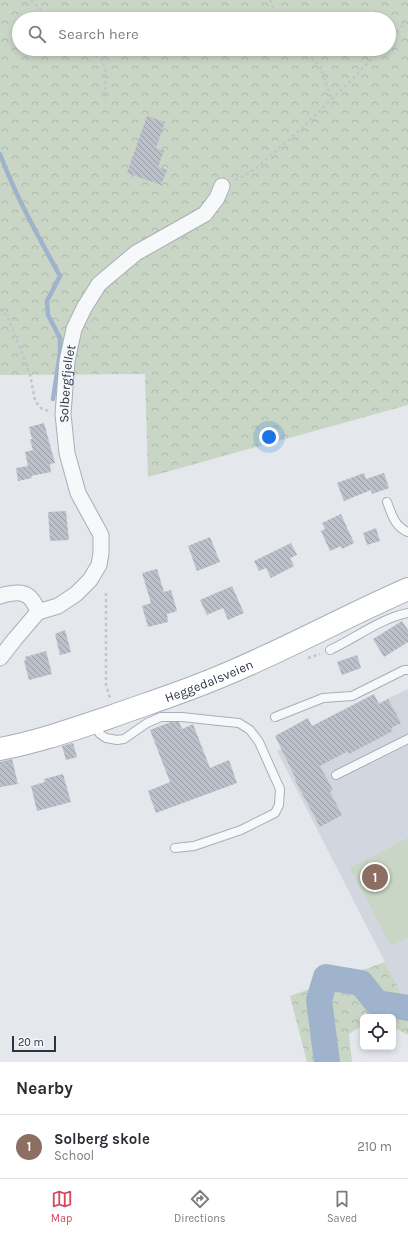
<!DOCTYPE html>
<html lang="en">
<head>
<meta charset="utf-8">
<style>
	body { margin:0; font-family:Karla,sans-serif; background:#f7f7f7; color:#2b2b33 }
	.controls { position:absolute; right:12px; bottom:12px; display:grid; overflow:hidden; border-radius:6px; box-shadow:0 2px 6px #0003 }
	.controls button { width:36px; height:36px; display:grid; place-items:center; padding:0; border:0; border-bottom:1px solid #e1e1e2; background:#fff; color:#2b2b33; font:20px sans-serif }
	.scale { position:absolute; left:12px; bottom:10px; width:44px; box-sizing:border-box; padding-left:4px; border:2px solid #2b3445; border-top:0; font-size:11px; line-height:14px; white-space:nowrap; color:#2b3445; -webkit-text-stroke:3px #f4f6f9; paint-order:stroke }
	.you { position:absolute; left:269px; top:437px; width:14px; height:14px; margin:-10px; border:3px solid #fff; border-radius:50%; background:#1a73e8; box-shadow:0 0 0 6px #1a73e833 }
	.badge { display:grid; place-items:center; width:26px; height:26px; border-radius:50%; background:#d1495b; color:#fff; font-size:13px; font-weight:700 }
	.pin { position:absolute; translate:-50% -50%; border:2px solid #fff; box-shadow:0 1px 4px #0006 }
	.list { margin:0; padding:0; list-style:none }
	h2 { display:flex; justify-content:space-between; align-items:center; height:52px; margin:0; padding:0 16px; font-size:17px }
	h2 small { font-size:13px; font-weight:400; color:#7c7c81 }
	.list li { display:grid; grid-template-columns:26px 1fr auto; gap:12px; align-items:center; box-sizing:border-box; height:64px; padding:0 16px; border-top:1px solid #e1e1e2 }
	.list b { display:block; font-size:15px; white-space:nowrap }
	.list p { margin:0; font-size:13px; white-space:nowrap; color:#7c7c81 }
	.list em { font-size:13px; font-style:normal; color:#7c7c81 }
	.icon { flex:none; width:22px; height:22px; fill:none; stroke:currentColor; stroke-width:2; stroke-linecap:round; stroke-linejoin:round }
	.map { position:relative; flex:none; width:408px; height:1062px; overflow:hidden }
	.search { position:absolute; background:#fff; box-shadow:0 2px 6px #0003; left:12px; right:12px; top:12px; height:44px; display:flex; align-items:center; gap:10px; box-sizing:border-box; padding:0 14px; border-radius:22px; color:#7c7c81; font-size:15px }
	.sheet { height:116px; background:#fff }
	nav { display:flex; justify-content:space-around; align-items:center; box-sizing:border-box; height:56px; border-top:1px solid #e1e1e2; background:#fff; font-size:11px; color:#7c7c81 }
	nav a { display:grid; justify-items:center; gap:2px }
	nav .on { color:#d1495b }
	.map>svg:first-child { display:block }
	.built { fill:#d2d6de }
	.forest { fill:url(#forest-crowns); fill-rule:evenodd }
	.park { fill:#c9d6c5 }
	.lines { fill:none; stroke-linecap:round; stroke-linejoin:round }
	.stream { stroke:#9fb4cc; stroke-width:4.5 }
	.river { stroke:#9fb4cc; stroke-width:26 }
	.building { fill:url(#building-back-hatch) }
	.service-casing { stroke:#a9aeb7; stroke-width:10 }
	.minor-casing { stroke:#a9aeb7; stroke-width:17 }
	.secondary-casing { stroke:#a9aeb7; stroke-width:24 }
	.path { stroke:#c2c5cb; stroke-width:2.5; stroke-dasharray:3 3; stroke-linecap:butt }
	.service { stroke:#f7f8fa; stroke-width:8 }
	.minor { stroke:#f7f8fa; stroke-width:15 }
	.secondary { stroke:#fff; stroke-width:22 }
	.labels { text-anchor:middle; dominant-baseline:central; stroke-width:3; stroke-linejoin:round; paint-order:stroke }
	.street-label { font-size:13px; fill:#2b3445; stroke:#f4f6f9 }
</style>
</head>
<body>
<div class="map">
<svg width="408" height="1062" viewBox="0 0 408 1062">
	<defs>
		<pattern id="forest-crowns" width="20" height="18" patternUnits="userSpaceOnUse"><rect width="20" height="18" fill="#c9d6c5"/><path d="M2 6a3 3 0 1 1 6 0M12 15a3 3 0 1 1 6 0" fill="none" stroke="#adb8ab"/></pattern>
		<pattern id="building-back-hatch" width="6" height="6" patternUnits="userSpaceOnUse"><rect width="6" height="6" fill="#bbc0ca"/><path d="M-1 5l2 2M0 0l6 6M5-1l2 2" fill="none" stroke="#989da6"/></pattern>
	</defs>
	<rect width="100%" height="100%" fill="#e4e7ec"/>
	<polygon class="built" points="408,689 408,1003 406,1003 277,751"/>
	<g class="forest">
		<path d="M 0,0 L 408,0 L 408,405 L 148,477 L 145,374 L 0,375 ZM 19,19 L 389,19 L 389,49 L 19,49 Z"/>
		<polygon points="385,962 406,1003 408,1003 408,1035 393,1027 393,1017 363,1017 363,1025 349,1034 352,1062 307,1062 290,996"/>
	</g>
	<polygon class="park" points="408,838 408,937 391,946 350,868"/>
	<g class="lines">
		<path class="stream" d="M 0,154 C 16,197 38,236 60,276 L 47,301 L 48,315 L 60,338 L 60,353 L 53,399"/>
		<polyline class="river" points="327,1062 319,1000 326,977 361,983 377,1003 408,1008"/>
	</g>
	<g class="building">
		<polygon points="147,116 165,122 156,148 164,151 158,167 167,170 161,185 127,173"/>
		<polygon points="44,423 55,463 50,464 51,472 31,476 32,478 18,481 16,468 28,466 25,452 33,450 30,440 32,439 29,427"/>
		<polygon points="364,473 366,479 384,473 389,488 372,494 371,490 344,501 337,483"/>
		<polygon points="66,511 69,540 50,541 48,512"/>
		<polygon points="341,514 354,543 342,549 341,546 330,551 321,531 325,529 322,523"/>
		<polygon points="376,528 380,541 367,545 363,533"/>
		<polygon points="210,537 220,562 197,571 188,546"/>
		<polygon points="291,543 297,555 290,558 294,566 271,578 266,568 259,571 254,561"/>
		<polygon points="157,569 164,592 171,590 177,611 167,614 168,622 148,627 142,606 151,603 142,573"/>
		<polygon points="232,586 244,613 228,620 223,608 207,615 200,600"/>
		<polygon points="402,621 408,630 408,642 384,657 373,639"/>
		<polygon points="65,630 71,652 60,655 55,634"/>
		<polygon points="46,651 52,674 29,680 24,661 26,660 25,657"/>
		<polygon points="357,655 361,668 342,675 337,662"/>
		<polygon points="374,694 379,704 388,699 401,723 391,728 393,731 349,754 348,751 320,766 333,790 330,792 342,815 320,827 295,780 296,779 275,736 308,718 312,726"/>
		<polygon points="171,722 179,722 182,729 193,724 210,768 229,760 237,783 156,813 148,791 170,782 150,730"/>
		<polygon points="73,743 77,757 66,760 62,746"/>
		<polygon points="12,759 18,784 0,787 0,762"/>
		<polygon points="63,774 71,802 37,811 31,786 45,782 44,779"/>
	</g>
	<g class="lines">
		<defs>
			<g id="service">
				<path d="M 387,502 C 392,515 395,527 408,532"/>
				<path d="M 330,650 C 356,638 379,619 408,613"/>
				<polyline points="275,717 323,698 352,696 404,670 408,670"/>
				<polyline points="94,723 100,734 106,738 117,740 124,739 147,723 161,717 182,717 219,721 239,723 250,730 259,742 280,789 279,805 275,813 241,830 194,846 175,848"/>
				<polyline points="336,775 408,739"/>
			</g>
			<g id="minor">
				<path d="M 0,596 C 20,590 31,591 38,612 L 15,639 L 0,658"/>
				<path id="s1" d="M 38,612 L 58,606 L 76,594 L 90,580 L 99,565 L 101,553 L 101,535 L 78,493 L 67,453 L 63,414 L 67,361 L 74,329 L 84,308 L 99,284 L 136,253 L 205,214 L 217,198 L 222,186"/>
			</g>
			<g id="secondary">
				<path id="s2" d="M 0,749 C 38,742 74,729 110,717 C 149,703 187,691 224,675 C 287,649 346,616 408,589"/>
			</g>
		</defs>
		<use href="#service" class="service-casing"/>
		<use href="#minor" class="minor-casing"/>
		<use href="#secondary" class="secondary-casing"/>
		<g class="path">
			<polyline points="31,0 50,19"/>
			<polyline points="270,0 278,19"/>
			<polyline points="389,41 408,20"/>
			<polyline points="85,49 102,60 106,74 105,100"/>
			<polyline points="303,49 320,66 332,100"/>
			<path d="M 235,180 C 251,174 265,160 277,150 C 314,118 348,84 381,49"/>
			<polyline points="0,309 7,315 30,374 35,401 42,409 49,411"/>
			<polyline points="106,593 106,685 110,698"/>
			<polyline points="308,658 320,654"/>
		</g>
		<use href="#service" class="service"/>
		<use href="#minor" class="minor"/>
		<use href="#secondary" class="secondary"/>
	</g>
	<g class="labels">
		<g class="street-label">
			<text stroke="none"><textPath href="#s1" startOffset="269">Solbergfjellet</textPath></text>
			<text stroke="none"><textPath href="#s2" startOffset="220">Heggedalsveien</textPath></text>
		</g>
	</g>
</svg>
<div class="controls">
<button><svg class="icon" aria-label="locate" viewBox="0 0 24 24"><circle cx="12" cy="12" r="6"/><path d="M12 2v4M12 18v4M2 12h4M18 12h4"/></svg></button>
</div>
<div class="scale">20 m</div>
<div class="you"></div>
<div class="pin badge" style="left:375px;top:877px;background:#8d6e63">1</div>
<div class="search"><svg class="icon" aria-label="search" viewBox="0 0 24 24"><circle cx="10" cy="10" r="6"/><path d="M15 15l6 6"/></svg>Search here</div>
</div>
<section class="sheet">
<h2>Nearby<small></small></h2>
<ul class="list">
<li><span class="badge" style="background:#8d6e63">1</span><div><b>Solberg skole</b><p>School</p></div><em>210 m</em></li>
</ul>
</section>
<nav>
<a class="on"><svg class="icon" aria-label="map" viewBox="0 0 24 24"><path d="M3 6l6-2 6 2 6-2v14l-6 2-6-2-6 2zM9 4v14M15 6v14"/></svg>Map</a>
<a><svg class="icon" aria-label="directions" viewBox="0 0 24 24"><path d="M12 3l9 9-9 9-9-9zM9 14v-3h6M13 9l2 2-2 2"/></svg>Directions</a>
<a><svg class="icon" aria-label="saved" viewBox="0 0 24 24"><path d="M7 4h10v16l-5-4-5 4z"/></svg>Saved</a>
</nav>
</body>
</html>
